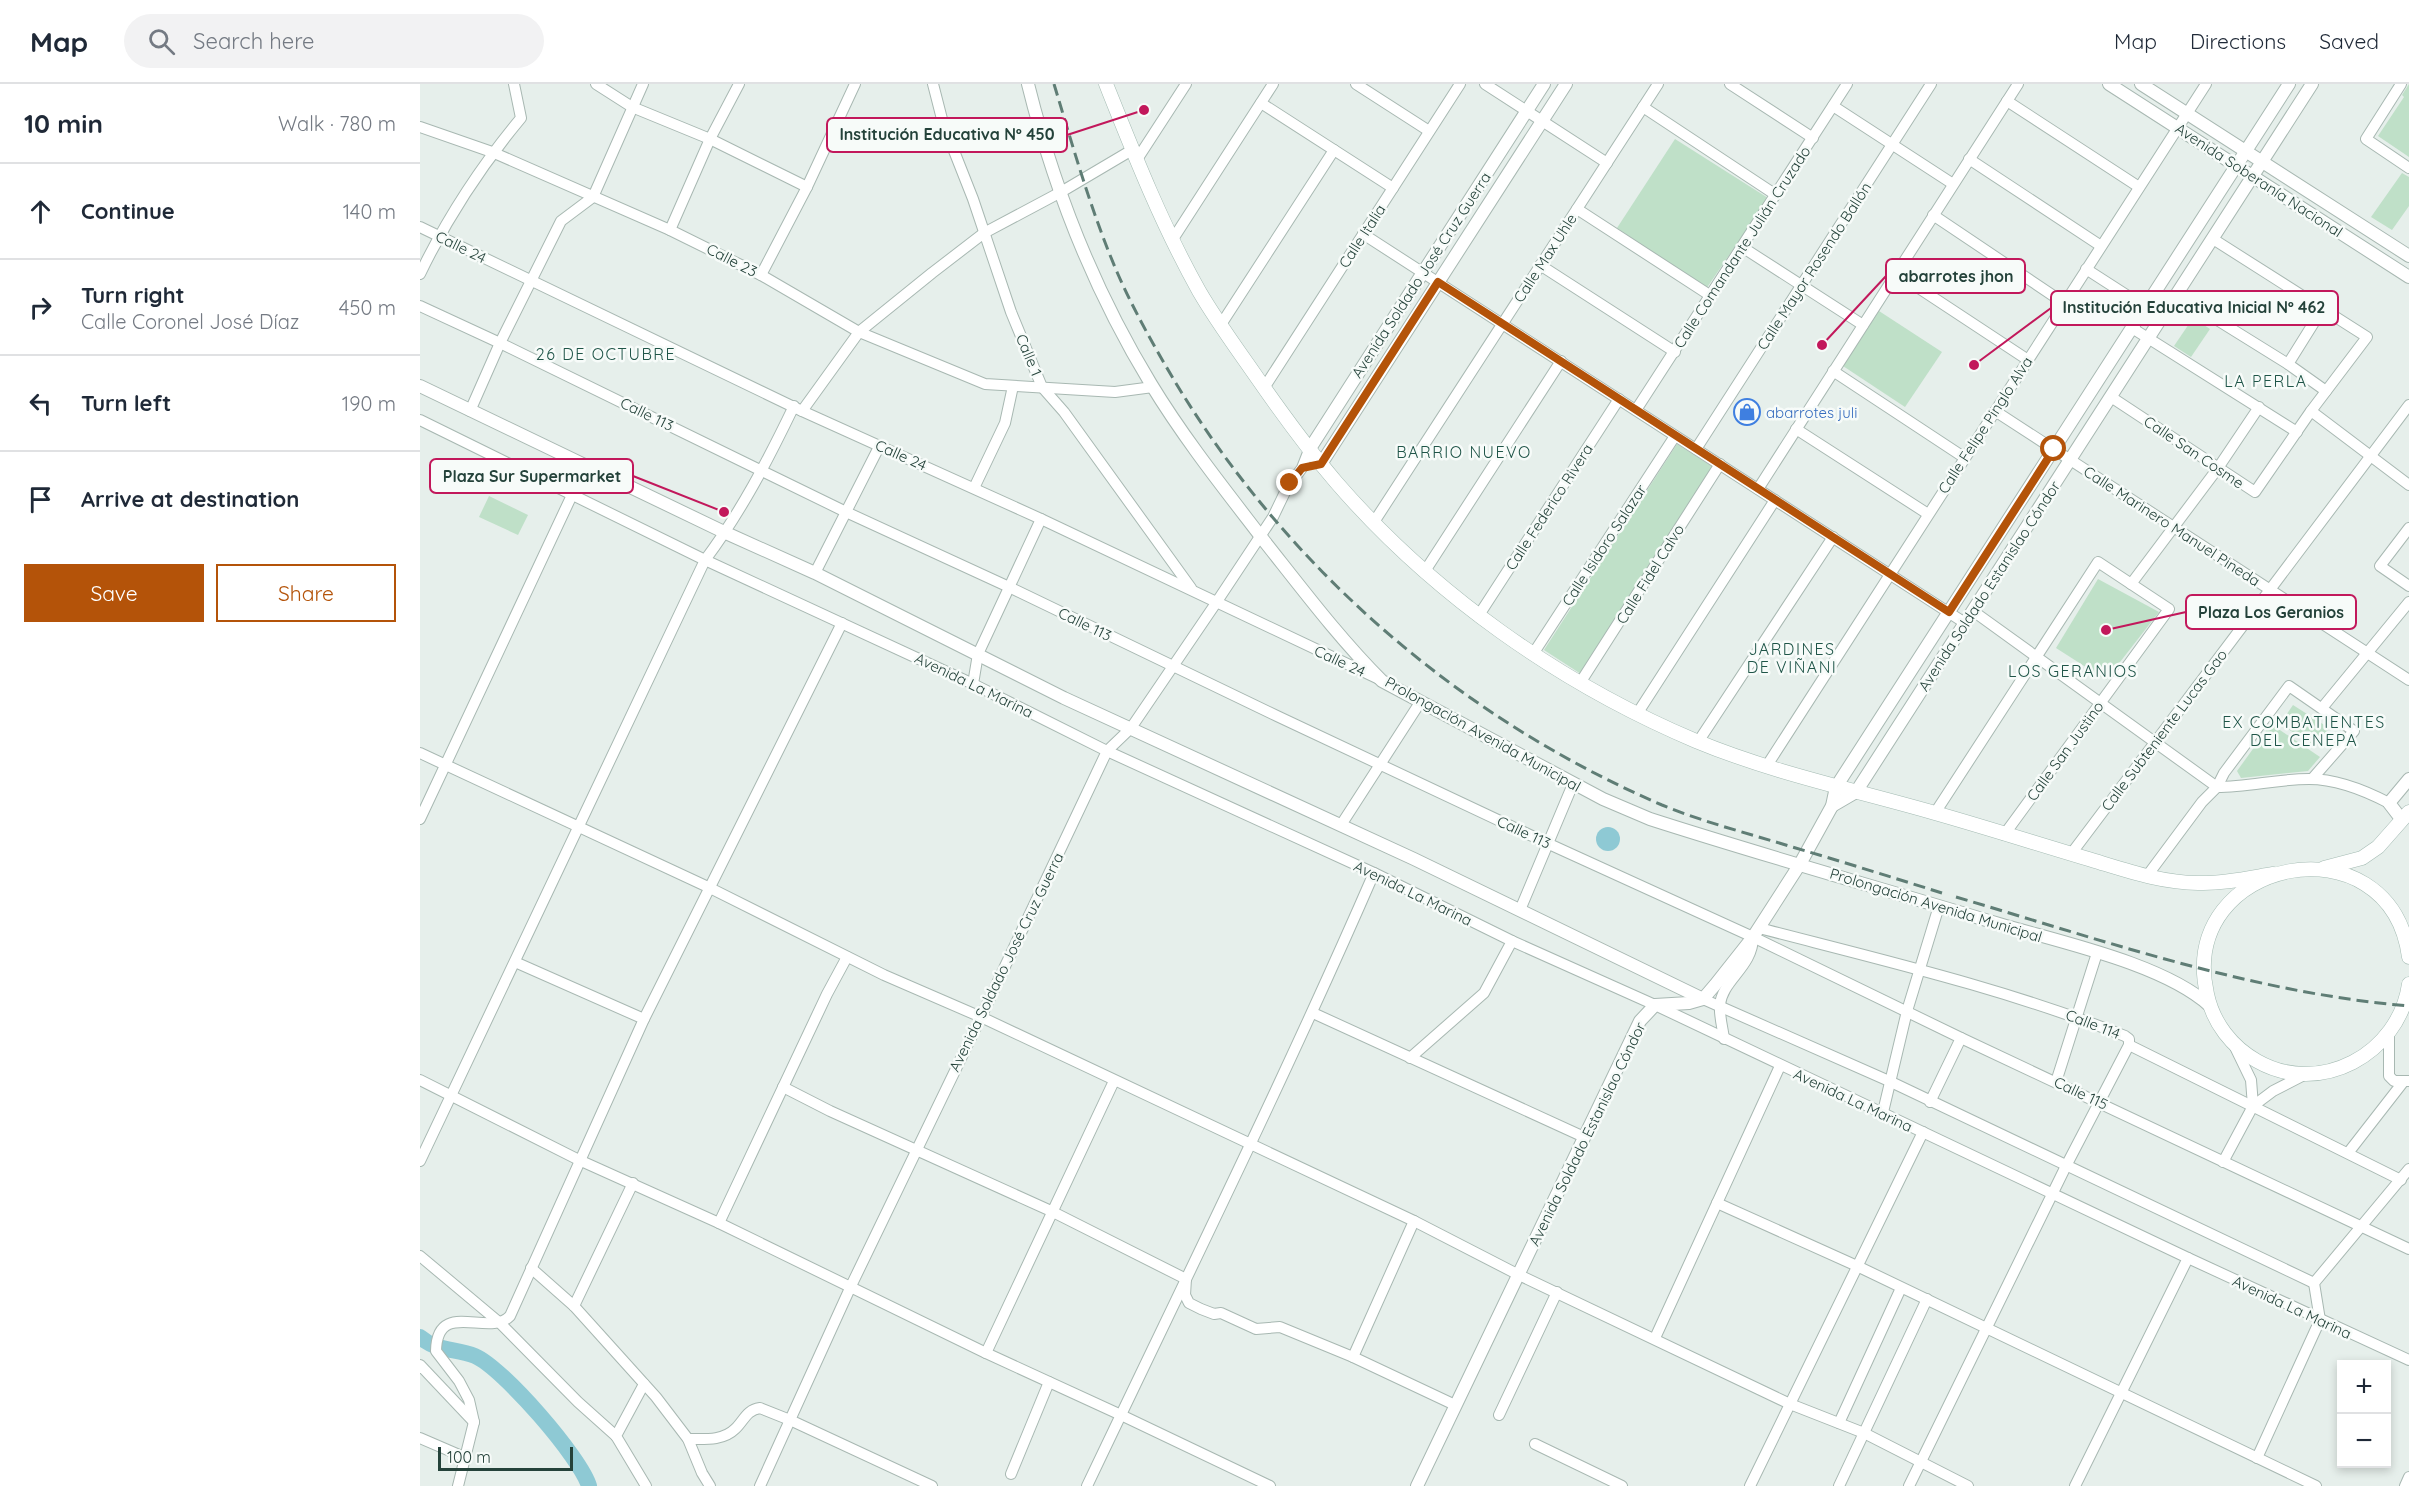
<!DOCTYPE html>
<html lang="en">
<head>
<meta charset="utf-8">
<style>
	body { margin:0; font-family:Quicksand,sans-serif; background:#f2f2f3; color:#1f2937 }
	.controls { position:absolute; right:18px; bottom:18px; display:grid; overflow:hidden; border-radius:0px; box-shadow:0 3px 9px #0003 }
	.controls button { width:54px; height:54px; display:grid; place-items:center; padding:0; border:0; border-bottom:2px solid #e0e1e3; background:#fff; color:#1f2937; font:30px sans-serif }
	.scale { position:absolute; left:18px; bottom:15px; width:135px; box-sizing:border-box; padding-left:6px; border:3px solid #24423a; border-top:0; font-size:16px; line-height:21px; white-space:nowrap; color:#24423a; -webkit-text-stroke:4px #f7fbf9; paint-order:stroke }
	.stop { position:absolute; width:18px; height:18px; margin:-14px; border:4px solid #b45309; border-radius:50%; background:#fff }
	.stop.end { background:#b45309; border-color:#fff; box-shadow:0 2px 6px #0008 }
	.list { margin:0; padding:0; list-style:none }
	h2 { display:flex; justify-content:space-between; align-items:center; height:78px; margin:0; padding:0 24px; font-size:26px }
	h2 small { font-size:20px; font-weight:400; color:#747a83 }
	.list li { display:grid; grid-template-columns:39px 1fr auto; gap:18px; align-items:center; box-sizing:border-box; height:96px; padding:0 24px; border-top:2px solid #e0e1e3 }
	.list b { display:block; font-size:22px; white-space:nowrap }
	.list p { margin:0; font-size:20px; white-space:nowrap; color:#747a83 }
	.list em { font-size:20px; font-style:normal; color:#747a83 }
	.actions { display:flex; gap:12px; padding:18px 24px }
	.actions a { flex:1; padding:14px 0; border:2px solid #b45309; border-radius:0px; text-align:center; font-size:21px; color:#b45309 }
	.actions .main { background:#b45309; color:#fff }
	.icon { flex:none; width:33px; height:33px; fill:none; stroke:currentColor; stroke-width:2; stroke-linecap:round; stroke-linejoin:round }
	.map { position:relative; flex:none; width:1989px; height:1402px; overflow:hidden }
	header { display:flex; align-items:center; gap:36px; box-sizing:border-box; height:84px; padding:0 30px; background:#fff; border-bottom:2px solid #e0e1e3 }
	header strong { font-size:28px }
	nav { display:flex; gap:33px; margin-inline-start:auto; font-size:21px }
	.search { width:420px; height:54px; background:#f2f2f3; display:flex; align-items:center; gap:15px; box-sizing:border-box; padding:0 21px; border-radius:33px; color:#747a83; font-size:22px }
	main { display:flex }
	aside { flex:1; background:#fff }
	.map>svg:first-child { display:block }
	.park { fill:#bfe0c8 }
	.water { fill:#8ec9d4 }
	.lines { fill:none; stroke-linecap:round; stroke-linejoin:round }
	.river { stroke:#8ec9d4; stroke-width:16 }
	.minor-casing { stroke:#a8b8b2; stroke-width:12 }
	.tertiary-casing { stroke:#a8b8b2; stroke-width:14 }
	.secondary-casing { stroke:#a4bbb3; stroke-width:15 }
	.minor { stroke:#fff; stroke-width:10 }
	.tertiary { stroke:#fff; stroke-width:12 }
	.secondary { stroke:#fff; stroke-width:14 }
	.rail { stroke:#5f7d75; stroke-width:3; stroke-dasharray:12 6; stroke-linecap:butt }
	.route { stroke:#b45309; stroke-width:8 }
	.labels { text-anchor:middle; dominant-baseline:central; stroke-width:5; stroke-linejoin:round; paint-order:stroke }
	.street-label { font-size:15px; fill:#24423a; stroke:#f7fbf9 }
	.shop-label { font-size:15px; fill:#366cbe; stroke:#f7fbf9; text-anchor:start }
	.neighbourhood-label { font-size:16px; letter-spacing:1.5px; fill:#1f5548; stroke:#f7fbf9 }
	.leader { fill:none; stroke:#c2185b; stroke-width:2 }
	.callout-dot { fill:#c2185b; stroke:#f7fbf9; stroke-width:2 }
	.callout { fill:#f7fbf9; stroke:#c2185b; stroke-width:2 }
	.callout-label { font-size:16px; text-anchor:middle; font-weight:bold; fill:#24423a }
</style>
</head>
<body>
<header>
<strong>Map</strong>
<div class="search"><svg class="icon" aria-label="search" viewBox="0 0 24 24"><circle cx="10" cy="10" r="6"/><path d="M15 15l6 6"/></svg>Search here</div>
<nav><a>Map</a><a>Directions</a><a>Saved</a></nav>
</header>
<main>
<aside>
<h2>10 min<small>Walk · 780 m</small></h2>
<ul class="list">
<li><svg class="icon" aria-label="ahead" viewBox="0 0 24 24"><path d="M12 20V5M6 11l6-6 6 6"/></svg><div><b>Continue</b></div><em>140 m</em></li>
<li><svg class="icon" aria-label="right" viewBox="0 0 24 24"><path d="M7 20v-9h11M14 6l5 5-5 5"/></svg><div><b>Turn right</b><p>Calle Coronel José Díaz</p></div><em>450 m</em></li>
<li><svg class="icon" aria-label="left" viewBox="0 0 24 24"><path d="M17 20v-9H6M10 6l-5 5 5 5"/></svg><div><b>Turn left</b></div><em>190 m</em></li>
<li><svg class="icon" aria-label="arrive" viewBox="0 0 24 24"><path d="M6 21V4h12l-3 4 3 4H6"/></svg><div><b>Arrive at destination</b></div></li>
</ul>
<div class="actions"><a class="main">Save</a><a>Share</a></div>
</aside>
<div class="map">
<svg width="1989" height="1402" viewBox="0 0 1989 1402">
	<rect width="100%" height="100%" fill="#e6efeb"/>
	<g class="park">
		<polygon points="1989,0 1989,73 1958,52 1984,13 1982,11"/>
		<polygon points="1255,55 1348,114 1286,205 1197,144"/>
		<polygon points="1982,89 1989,93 1989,122 1972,146 1951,133"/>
		<polygon points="1459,227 1522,268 1485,323 1423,282"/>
		<polygon points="1773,234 1790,245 1771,273 1754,262"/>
		<polygon points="1257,360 1293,383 1161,590 1124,566"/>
		<polygon points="69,412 108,431 98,451 59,433"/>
		<polygon points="1678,495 1739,528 1686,596 1636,564"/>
		<polygon points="1873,621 1909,644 1896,663 1860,640"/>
		<polygon points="1851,640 1900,673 1888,687 1821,694 1817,687"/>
	</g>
	<circle class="water" cx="1188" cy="755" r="12"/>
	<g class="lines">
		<path class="river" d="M 0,1253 C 17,1268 36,1264 55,1272 C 83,1284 161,1374 169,1402"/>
		<defs>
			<g id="minor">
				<polyline points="176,0 212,23 290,55 387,103"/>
				<polyline points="513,0 523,39 553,115 591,228 622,303 644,328 771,504"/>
				<polyline points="936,0 1009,47"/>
				<polyline points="1065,0 1187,79"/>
				<polyline points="1310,0 1393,54"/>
				<polyline points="1981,0 1946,55 1989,84"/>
				<polyline points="1587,17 1719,103"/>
				<polyline points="841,19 973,104"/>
				<polyline points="1413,22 1533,100"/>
				<polyline points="1223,23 1356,111"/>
				<polyline points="0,43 72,68 250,146 341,191 439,248 565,300 695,308 733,303"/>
				<polyline points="1549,75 1681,162"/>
				<polyline points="716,77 766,0"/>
				<polyline points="1157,125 1291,212"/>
				<polyline points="1513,131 1644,219"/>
				<polyline points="0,143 382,327 621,435 959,595"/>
				<polyline points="250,146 290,55 319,0"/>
				<polyline points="943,150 1545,539"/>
				<polyline points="753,155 853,0"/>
				<polyline points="1322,163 1443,241"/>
				<polyline points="1120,181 1255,268"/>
				<polyline points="1666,185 1725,223"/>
				<polyline points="1476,189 1608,276"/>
				<path d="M 0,190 C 27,134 61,82 101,34 L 94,0"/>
				<polyline points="341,191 387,103 435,0"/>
				<polyline points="1757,211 1868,280 1906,307"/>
				<polyline points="0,222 80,259 426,428 589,503 857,632 1129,760 1333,853 1541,954 1989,1165"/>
				<polyline points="800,242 914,66"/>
				<polyline points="1712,244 1877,348"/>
				<polyline points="1868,280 1903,224"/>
				<polyline points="1413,287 1545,374"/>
				<polyline points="844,304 1040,0"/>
				<polyline points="1691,313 1835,408 1891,327 1947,253 1793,155"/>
				<polyline points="1216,326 1427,0"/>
				<polyline points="50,327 80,259 141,137 173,113 223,0"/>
				<polyline points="382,327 439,248 512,189 564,149 641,108 712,66"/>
				<polyline points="1575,327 1989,596"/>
				<polyline points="1891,327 1989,401"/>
				<polyline points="0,336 285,476 553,600 687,667 954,789 1092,857 1235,921 1768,1174 1989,1276"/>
				<polyline points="1376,345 1508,430"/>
				<polyline points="1276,365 1511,0"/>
				<polyline points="554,404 585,339 593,302"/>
				<polyline points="1338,405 1598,0"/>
				<polyline points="954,438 1238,0"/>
				<polyline points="1989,444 1960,482 1989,502"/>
				<polyline points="1005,487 1141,277"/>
				<polyline points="395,489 460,361"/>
				<polyline points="1711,500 1798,384 1839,323"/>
				<polyline points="1553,527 1797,703"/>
				<polyline points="1059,531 1199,315"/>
				<polyline points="1113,570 1255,352"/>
				<polyline points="1160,599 1300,380"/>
				<polyline points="553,600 558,570 621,435"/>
				<polyline points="1902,624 1989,518"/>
				<polyline points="1217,630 1355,416"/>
				<polyline points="1278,658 1413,453"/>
				<polyline points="0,669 288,803 464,891 561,933 994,1137 1099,1191 1370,1320 1444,1349 1548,1402"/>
				<polyline points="1346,683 1786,0"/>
				<path d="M 1797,703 C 1828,703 1858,695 1889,695 C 1916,695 1946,707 1969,719"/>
				<polyline points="1515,729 1678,478 1749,525 1584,751"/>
				<polyline points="0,735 152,411"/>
				<polyline points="921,741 1001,617"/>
				<polyline points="1651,770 1989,321"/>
				<polyline points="1727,792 1782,718 1797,703 1804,689 1869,602 1934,647 1892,695"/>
				<polyline points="1100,826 1153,700"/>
				<path d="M 1339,844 C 1462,876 1587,905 1705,952 L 1709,955 L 1709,961 L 1981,1096"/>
				<polyline points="95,878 224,935"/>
				<polyline points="1283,915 1469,997 1894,1199"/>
				<polyline points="893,929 1164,1053"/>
				<polyline points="1969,949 1969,992 1974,997 1989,997"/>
				<path d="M 1304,955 C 1303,945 1299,932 1300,921 C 1302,896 1333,883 1333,853"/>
				<polyline points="1815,963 1831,996 1833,1022"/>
				<polyline points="990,974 1064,909 1092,857"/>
				<polyline points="0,996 159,1076 299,1139 566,1269 701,1331 850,1402"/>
				<polyline points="1636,998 1677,869"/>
				<polyline points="363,1003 410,1027 631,1127 766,1195 765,1211 769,1219 781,1225 794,1230 801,1229 836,1245 860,1243 933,1273 1035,1321"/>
				<polyline points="1510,1018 1541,954"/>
				<polyline points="1463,1028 1487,927 1519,822"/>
				<polyline points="1928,1069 1984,997"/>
				<path d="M 0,1077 L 285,476 C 321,428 348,376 374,322"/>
				<polyline points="1803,1078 1833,1022 1853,1007 1886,990"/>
				<polyline points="1297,1119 1437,1182 1896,1402"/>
				<polyline points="299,1139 407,910 427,873"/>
				<polyline points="0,1172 80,1239 158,1318 196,1352"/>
				<polyline points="111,1184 154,1222 236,1313 268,1355 282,1389 290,1402"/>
				<polyline points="154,1222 213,1099"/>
				<polyline points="1235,1254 1360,982"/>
				<polyline points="566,1269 694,997"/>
				<polyline points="933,1273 994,1137"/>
				<polyline points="0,1281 54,1338"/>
				<polyline points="224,1300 196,1352 226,1402"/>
				<polyline points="1079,1331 1137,1208"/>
				<polyline points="1419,1339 1481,1204"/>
				<polyline points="0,1354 44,1373"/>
				<path d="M 268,1355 C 284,1355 303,1357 315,1345 C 324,1337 326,1326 340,1324 L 370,1336 L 512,1402"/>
				<polyline points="1115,1360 1202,1402"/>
				<polyline points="1837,1374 1900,1236 1894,1199 1989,1085"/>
				<polyline points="591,1390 629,1298"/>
				<path d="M 38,1402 L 54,1338 L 49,1316 L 39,1297 L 16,1267 C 17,1214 69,1254 90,1232 L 224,935 L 422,539"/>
				<polyline points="340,1402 431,1202 561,933 687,667 711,644 796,519 853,433 866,406 882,384 889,366"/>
				<path d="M 667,1402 C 764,1198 864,996 954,789"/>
				<polyline points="1330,1402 1503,1048"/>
				<polyline points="1419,1402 1507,1215"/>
				<polyline points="1489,1402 1646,1082 1709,961"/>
				<polyline points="1655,1402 1768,1174"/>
				<polyline points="1985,1402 1989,1393"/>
			</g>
			<g id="tertiary">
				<path d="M 608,0 C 634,105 675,208 731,300 C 765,356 806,407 845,458 C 883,506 919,554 962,597 L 1183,715 L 1230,735 C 1345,772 1463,805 1579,840 C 1640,858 1744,880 1790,922"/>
				<polyline points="1689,0 1989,193"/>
				<polyline points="1721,0 1989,172"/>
				<polyline points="0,302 306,449 395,489 644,614 994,775 1283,915"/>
				<polyline points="889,366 1124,0"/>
				<polyline points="901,380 1146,0"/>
				<polyline points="1412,722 1436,708 1892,0"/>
				<polyline points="1982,736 1969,719 1989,695"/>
				<polyline points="997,1402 1220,937 1235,921 1269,919 1283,915 1295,901 1333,853 1380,780 1412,722 1416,703 1869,0"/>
			</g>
			<g id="secondary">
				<path d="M 686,0 C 714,70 742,141 779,207 C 797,238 818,266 838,295 C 863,331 888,365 916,398 C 1013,510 1139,599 1276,657 C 1353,689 1435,706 1515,729 C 1568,744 1621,761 1675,777 C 1708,787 1743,799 1778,799 C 1802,800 1829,794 1853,790"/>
				<polyline points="1904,784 1942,774 1958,763 1989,728"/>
				<path d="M 1989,873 C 1970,732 1756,773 1787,910 C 1793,939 1812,963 1837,977 C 1900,1013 1979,970 1989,900"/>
			</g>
		</defs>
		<use href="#minor" class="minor-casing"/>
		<use href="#tertiary" class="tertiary-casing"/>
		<use href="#secondary" class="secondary-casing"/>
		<use href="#minor" class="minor"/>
		<use href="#tertiary" class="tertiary"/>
		<use href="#secondary" class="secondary"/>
		<g class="rail">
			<path d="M 634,0 C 653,63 671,127 697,188 C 714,227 735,264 757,301 C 870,487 1042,635 1242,721 C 1283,738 1327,749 1369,762 C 1420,777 1471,793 1522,809"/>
			<path d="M 1536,813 C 1685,857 1834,909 1989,922"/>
		</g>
	</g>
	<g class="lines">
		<polyline class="route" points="870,399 882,384 901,380 1018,198 1529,528 1634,365"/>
	</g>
	<defs>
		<symbol id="shop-ring" viewBox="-11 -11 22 22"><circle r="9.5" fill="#f7fbf9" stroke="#3f7fe0" stroke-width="1.5"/><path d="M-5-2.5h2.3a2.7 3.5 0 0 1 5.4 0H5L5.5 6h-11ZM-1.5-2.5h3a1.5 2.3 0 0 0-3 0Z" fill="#3f7fe0"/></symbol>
	</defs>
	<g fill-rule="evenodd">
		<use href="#shop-ring" x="1312" y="313" width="30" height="30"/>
	</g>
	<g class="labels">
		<g class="street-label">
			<text transform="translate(1839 96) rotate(33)">Avenida Soberanía Nacional</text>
			<text transform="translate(942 152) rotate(-57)">Calle Italia</text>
			<text transform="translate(41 163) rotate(26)">Calle 24</text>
			<text transform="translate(1322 163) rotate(-57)">Calle Comandante Julián Cruzado</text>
			<text transform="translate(1125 174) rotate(-57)">Calle Max Uhle</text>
			<text transform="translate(312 176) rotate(27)">Calle 23</text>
			<text transform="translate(1394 182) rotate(-57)">Calle Mayor Rosendo Ballón</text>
			<text transform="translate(1001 191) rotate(-57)">Avenida Soldado José Cruz Guerra</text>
			<text transform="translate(609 271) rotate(67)">Calle 1</text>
			<text transform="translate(227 330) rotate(26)">Calle 113</text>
			<text transform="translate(1565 341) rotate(-57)">Calle Felipe Pinglo Alva</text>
			<text transform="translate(1774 368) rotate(34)">Calle San Cosme</text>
			<text transform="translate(481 371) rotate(24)">Calle 24</text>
			<text transform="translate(1129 423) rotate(-57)">Calle Federico Rivera</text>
			<text transform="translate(1752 442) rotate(33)">Calle Marinero Manuel Pineda</text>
			<text transform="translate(1184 461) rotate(-57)">Calle Isidoro Salazar</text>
			<text transform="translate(1230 490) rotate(-58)">Calle Fidel Calvo</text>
			<text transform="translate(1569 502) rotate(-57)">Avenida Soldado Estanislao Cóndor</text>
			<text transform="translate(665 540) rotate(26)">Calle 113</text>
			<text transform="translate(920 577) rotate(25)">Calle 24</text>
			<text transform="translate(554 601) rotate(26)">Avenida La Marina</text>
			<text transform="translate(1744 646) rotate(-53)">Calle Subteniente Lucas Gao</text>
			<text transform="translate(1063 650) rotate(29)">Prolongación Avenida Municipal</text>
			<text transform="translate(1645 667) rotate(-54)">Calle San Justino</text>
			<text transform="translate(1104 748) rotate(25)">Calle 113</text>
			<text transform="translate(993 809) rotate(26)">Avenida La Marina</text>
			<text transform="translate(1516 821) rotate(17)">Prolongación Avenida Municipal</text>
			<text transform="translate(586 878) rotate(-64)">Avenida Soldado José Cruz Guerra</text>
			<text transform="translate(1673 940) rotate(21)">Calle 114</text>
			<text transform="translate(1661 1009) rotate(25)">Calle 115</text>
			<text transform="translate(1433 1016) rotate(25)">Avenida La Marina</text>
			<text transform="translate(1167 1050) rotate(-64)">Avenida Soldado Estanislao Cóndor</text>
			<text transform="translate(1872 1223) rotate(25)">Avenida La Marina</text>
		</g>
		<g class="shop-label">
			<text x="1346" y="328">abarrotes juli</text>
		</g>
		<g class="neighbourhood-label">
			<text x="186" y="270">26 DE OCTUBRE</text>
			<text x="1846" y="297">LA PERLA</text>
			<text x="1044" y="368">BARRIO NUEVO</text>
			<text x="1372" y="565">JARDINES<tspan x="1372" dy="18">DE VIÑANI</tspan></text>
			<text x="1653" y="587">LOS GERANIOS</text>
			<text x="1884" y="638">EX COMBATIENTES<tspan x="1884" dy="18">DEL CENEPA</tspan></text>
		</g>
	</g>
	<path class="leader" d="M724 26L647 51M1402 261L1466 192M1554 281L1631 224M304 428L213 392M1686 546L1766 528"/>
	<g class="callout-dot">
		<circle cx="724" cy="26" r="6"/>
		<circle cx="1402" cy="261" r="6"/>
		<circle cx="1554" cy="281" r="6"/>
		<circle cx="304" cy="428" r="6"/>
		<circle cx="1686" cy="546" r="6"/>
	</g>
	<g class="callout">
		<rect x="407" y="34" width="240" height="34" rx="6"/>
		<rect x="1466" y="175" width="139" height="34" rx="6"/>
		<rect x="1631" y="207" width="287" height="34" rx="6"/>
		<rect x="10" y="375" width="203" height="34" rx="6"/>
		<rect x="1766" y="511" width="170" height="34" rx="6"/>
	</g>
	<g class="callout-label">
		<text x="527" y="56">Institución Educativa Nº 450</text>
		<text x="1536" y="198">abarrotes jhon</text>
		<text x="1774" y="229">Institución Educativa Inicial Nº 462</text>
		<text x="112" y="398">Plaza Sur Supermarket</text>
		<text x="1851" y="534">Plaza Los Geranios</text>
	</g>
</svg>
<div class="controls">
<button>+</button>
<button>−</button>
</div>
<div class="scale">100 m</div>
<div class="stop" style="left:1634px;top:365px"></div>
<div class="stop end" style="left:870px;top:399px"></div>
</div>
</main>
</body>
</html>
